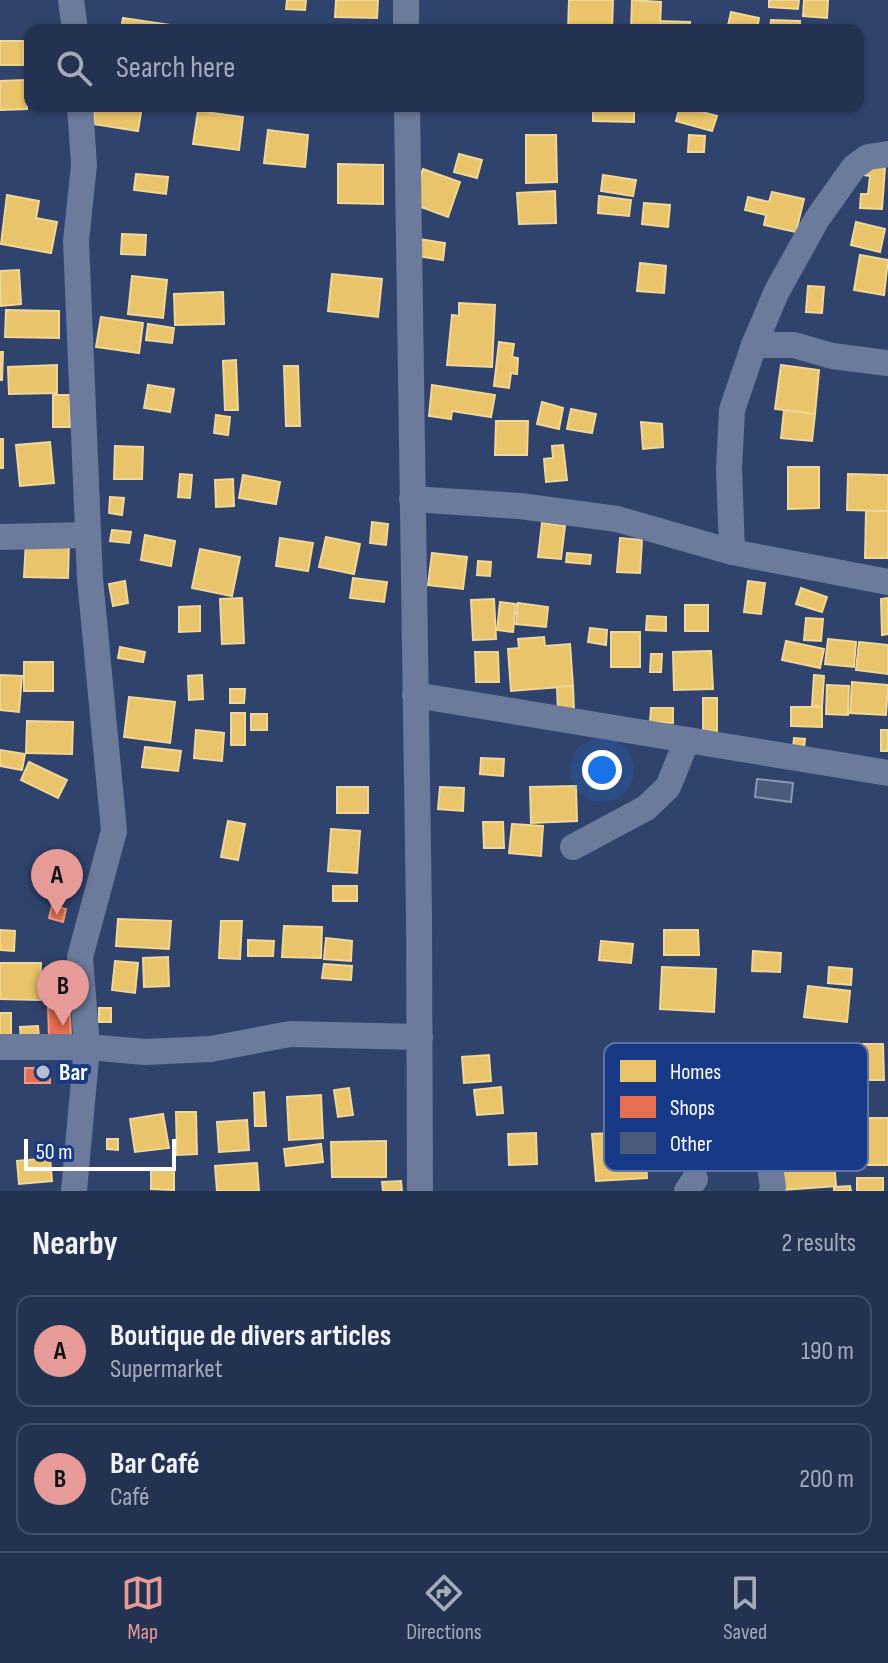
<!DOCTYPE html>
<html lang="en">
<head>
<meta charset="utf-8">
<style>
	body { margin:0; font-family:"Sofia Sans Condensed",sans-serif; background:#2c3a59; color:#f1f3f6 }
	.scale { position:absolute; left:24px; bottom:20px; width:152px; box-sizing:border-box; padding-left:8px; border:4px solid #fff; border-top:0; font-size:22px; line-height:28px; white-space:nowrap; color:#fff; -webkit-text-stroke:6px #173986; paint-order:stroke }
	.you { position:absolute; left:602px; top:770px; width:28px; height:28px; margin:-20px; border:6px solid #fff; border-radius:50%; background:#1a73e8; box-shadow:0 0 0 12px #1a73e833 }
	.badge { display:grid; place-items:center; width:52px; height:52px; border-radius:50%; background:#e69b98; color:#111; font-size:26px; font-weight:700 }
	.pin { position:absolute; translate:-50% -66px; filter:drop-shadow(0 2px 4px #0008) }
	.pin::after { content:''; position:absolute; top:42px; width:28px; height:24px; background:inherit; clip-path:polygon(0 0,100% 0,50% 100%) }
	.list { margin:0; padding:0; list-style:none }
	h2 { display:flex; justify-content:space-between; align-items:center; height:104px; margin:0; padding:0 32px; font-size:34px }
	h2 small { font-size:26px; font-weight:400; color:#a3aab8 }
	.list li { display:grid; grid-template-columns:52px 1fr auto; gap:24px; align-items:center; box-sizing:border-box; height:112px; margin:0 16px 16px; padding:0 16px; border:2px solid #414d69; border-radius:16px }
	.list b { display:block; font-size:30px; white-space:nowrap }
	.list p { margin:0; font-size:26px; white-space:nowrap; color:#a3aab8 }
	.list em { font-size:26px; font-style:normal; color:#a3aab8 }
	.icon { flex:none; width:44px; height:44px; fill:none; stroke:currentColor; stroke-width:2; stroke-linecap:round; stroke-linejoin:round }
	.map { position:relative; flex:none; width:888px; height:1191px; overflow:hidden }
	.search { position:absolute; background:#243252; box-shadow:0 2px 6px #0004; left:24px; right:24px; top:24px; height:88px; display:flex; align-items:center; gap:20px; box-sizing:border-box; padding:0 28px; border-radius:16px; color:#a3aab8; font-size:30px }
	.sheet { height:360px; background:#243252 }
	nav { display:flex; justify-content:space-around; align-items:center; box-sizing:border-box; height:112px; border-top:2px solid #414d69; background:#243252; font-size:22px; color:#a3aab8 }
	nav a { display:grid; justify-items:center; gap:4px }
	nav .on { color:#e69b98 }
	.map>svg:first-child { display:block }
	.homes { fill:#e9c46a; stroke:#f0d697; stroke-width:2 }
	.shops { fill:#e76f51; stroke:#ee9a85; stroke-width:2 }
	.building { fill:#4b5b7c; stroke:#8b97b1; stroke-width:2 }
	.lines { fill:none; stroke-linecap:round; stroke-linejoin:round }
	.minor { stroke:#6c7a9b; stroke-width:26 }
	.poi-dot { fill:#b7bdcc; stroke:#173986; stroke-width:3 }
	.labels { text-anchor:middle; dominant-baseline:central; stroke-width:8; stroke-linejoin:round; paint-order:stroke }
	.poi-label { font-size:24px; font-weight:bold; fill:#fff; stroke:#173986; text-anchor:start }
	.key { fill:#173986; stroke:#5d74aa; stroke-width:2 }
	.key-label { font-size:22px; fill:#fff }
</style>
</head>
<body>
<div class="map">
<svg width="888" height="1191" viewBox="0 0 888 1191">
	<rect width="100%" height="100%" fill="#30436d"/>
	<g class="homes">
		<polygon points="287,0 306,0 305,10 286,9"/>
		<polygon points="336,0 378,0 377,18 335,17"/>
		<polygon points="569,0 613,0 612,30 568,30"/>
		<polygon points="632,0 661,2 660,30 631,29"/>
		<polygon points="769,0 799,0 798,9 769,7"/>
		<polygon points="804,0 828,0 827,18 803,16"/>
		<polygon points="731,12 759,18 757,30 727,30"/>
		<polygon points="123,18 171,25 170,30 121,30"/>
		<polygon points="771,20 800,21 800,30 770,30"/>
		<polygon points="660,21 690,22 690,30 660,30"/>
		<rect x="0" y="41" width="23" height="24"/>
		<polygon points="26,80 27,109 0,110 0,81"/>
		<polygon points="95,106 142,106 138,131 93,124"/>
		<polygon points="603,106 634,106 634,122 593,121 593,110 603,110"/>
		<polygon points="680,106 717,116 712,131 676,121"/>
		<polygon points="198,111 243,117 239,150 193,144"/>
		<polygon points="268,130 308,135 305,167 264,163"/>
		<polygon points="526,135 556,135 557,182 526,183"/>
		<polygon points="689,135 705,136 704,152 688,152"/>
		<polygon points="459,154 482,160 477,178 454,172"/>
		<polygon points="338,164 383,165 383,204 338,203"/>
		<polygon points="864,166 885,167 882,209 860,208 861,194 868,194 870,176 863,175"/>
		<polygon points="423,169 460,182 448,217 410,203"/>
		<polygon points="136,174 168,177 166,194 134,190"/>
		<polygon points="603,175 636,180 633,196 601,191"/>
		<polygon points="555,191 556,223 519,224 517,193"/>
		<polygon points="772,192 804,199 796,232 764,225 766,215 745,210 748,197 769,202"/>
		<polygon points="7,195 39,201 36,218 57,222 51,253 1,244"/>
		<polygon points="599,196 631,200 629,216 598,213"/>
		<polygon points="644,203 670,205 668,227 642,224"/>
		<polygon points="856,222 885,229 880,252 851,245"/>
		<polygon points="122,234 146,235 145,255 121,254"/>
		<polygon points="413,238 445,243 443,260 411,255"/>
		<polygon points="860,255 888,260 884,295 854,290"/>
		<polygon points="640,263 666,266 664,293 637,291"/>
		<polygon points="19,270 21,304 1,306 0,271"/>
		<polygon points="332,274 382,279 378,317 328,311"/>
		<polygon points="132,276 167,280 163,318 128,314"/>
		<polygon points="808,286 824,287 822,313 806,312"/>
		<polygon points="223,292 224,324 175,325 174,294"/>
		<polygon points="459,303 495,305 492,367 447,365 452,315 459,316"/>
		<polygon points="6,310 59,311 59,338 5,337"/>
		<polygon points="101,317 143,323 139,353 96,347"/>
		<polygon points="148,324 174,328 172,343 146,340"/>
		<polygon points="499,342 514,344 512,357 518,358 517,374 511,373 509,388 494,386"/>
		<polygon points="0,352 3,352 2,380 0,380"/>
		<polygon points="236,360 238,410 225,410 223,361"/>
		<polygon points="57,365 57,393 9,394 8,367"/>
		<polygon points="781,365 819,370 815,414 775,409"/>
		<polygon points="284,366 298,366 300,426 286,426"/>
		<polygon points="148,385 174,389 170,412 144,408"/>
		<polygon points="432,385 495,395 491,417 452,411 451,419 429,416"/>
		<rect x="53" y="395" width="17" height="32"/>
		<polygon points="542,402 563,408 559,429 537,424"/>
		<polygon points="571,409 596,414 592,433 567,429"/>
		<polygon points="784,410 815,414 812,441 781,438"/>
		<polygon points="216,415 230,417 228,435 214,433"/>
		<polygon points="496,421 528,421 527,455 495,455"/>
		<polygon points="641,422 662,424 663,447 643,449"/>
		<rect x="0" y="439" width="3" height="29"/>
		<polygon points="50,442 54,483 20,486 16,445"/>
		<polygon points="563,445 567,480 546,482 544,459 553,458 552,446"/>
		<polygon points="115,446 143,447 142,479 114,479"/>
		<polygon points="788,467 819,467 819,508 788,509"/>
		<polygon points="180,474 192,475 190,498 178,497"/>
		<polygon points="848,474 888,475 888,511 847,510"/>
		<polygon points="243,475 280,482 276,504 239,498"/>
		<polygon points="233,479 234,506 216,507 215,480"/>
		<polygon points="110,497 124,498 122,515 109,513"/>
		<polygon points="866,511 888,511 888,558 865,558"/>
		<polygon points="372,522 388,524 386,545 370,543"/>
		<polygon points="542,523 565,526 561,559 538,557"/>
		<polygon points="112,530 131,532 129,543 110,541"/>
		<polygon points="145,535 175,541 171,566 141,560"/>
		<polygon points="326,537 360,544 354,574 319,567"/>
		<polygon points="280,538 313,543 308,571 276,566"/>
		<polygon points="620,538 642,540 640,573 617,572"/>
		<polygon points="26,541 69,542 68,578 24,577"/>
		<polygon points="200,549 240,557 232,596 192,588"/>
		<polygon points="432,553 467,557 463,589 428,585"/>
		<polygon points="567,553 591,555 590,564 566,562"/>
		<polygon points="478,561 491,562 490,576 477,575"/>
		<polygon points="353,578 387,582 384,602 350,598"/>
		<polygon points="125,581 128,603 113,606 109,584"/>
		<polygon points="748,581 765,583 761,614 744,612"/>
		<polygon points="801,588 827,597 822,612 796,604"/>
		<polygon points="242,598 244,643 222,644 220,599"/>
		<polygon points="888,598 888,634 882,635 881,599"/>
		<polygon points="494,599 496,639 473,640 471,600"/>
		<polygon points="500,602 516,604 513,632 497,630"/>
		<polygon points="518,603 548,607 546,627 516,624"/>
		<rect x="685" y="605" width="23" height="26"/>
		<polygon points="200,606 200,631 179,632 179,607"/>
		<polygon points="647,616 666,617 666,631 646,630"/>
		<polygon points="806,618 823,619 821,641 804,640"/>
		<polygon points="590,628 607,630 606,645 588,642"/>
		<rect x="611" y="632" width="29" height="35"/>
		<polygon points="544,637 545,646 570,644 573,686 511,691 508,649 519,648 518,639"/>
		<polygon points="828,639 856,642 854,667 825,664"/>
		<polygon points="786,641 824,649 820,668 782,660"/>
		<polygon points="859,642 888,645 888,674 856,670"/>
		<polygon points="120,647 145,652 143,662 118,658"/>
		<polygon points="711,651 713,689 674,690 673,652"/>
		<polygon points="475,652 498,652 499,682 476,682"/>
		<polygon points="651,654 662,654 661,672 650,672"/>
		<rect x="24" y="662" width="29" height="29"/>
		<polygon points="0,675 22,676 19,712 0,710"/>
		<polygon points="202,675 203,699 189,700 188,676"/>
		<polygon points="814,675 824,676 822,707 812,706"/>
		<polygon points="852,682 888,685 886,715 850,713"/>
		<polygon points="827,685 849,686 848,715 826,714"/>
		<polygon points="573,686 574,710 558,711 557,687"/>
		<polygon points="230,689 245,689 244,703 230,703"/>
		<polygon points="129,697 175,702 170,743 124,737"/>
		<rect x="703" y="698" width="14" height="33"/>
		<polygon points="791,707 822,707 822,727 791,726"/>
		<polygon points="651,708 673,708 673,723 650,722"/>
		<rect x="231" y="713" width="14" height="32"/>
		<rect x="251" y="714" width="16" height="16"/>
		<polygon points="27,721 73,722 72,754 26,753"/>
		<polygon points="196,730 224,733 222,761 194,758"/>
		<rect x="881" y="730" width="7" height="21"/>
		<polygon points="794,738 805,739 804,749 793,748"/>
		<polygon points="145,747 181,751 178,771 142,767"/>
		<polygon points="0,750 25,754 22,770 0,766"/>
		<polygon points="481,758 504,759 503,776 480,774"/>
		<polygon points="29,762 67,780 58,798 21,780"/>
		<polygon points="576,786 577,821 531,823 530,787"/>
		<rect x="337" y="787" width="31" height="26"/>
		<polygon points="440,787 464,788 463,811 438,809"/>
		<polygon points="228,821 245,824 238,860 221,857"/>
		<polygon points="483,822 503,822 504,848 484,848"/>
		<polygon points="512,824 543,826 541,856 509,853"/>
		<polygon points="331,829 360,831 357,873 328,871"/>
		<rect x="333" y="886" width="24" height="15"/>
		<polygon points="118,919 171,921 169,949 116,946"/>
		<polygon points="221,921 242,921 240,959 219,958"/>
		<polygon points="284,926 322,927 321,958 282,957"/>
		<polygon points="0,930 15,931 14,951 0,950"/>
		<polygon points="664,930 698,930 699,955 664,955"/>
		<polygon points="326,938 352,941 351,961 324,959"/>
		<polygon points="248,940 274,941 273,956 248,956"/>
		<polygon points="601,941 633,944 631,963 599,960"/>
		<polygon points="753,951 781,953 780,972 752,971"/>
		<polygon points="168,957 169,986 144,987 143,958"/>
		<polygon points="115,961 138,963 135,993 112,990"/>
		<polygon points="0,963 41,963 40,1000 0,999"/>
		<polygon points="324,964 352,966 351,980 322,978"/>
		<polygon points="662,967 716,969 714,1012 660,1009"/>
		<polygon points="829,967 852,969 851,985 828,983"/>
		<polygon points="808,986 850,991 847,1022 804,1017"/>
		<rect x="99" y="1008" width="12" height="14"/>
		<rect x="0" y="1013" width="11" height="23"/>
		<polygon points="38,1026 39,1038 21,1040 20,1027"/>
		<polygon points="855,1044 883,1044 884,1080 856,1080"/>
		<polygon points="489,1055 491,1081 464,1083 462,1057"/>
		<polygon points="501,1087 503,1113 477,1115 474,1090"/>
		<polygon points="349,1088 353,1115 338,1117 334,1090"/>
		<polygon points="264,1092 266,1126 255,1126 254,1093"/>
		<polygon points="321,1095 323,1138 289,1140 287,1097"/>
		<polygon points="176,1112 196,1112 197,1154 177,1155"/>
		<polygon points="163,1114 169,1148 135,1152 130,1119"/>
		<rect x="857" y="1118" width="31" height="47"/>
		<polygon points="247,1120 249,1150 219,1152 217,1122"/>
		<polygon points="644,1131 647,1178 596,1181 592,1134"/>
		<polygon points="536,1133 537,1164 509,1165 508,1134"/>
		<polygon points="107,1139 118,1139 118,1150 107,1149"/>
		<polygon points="386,1141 386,1177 332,1177 331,1142"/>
		<polygon points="321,1144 323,1162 286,1166 284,1149"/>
		<polygon points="833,1148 836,1186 782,1190 779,1152"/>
		<polygon points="50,1158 52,1181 19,1184 17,1161"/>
		<polygon points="257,1163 259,1191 217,1191 215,1166"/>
		<polygon points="151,1169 174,1170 174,1190 151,1189"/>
		<rect x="857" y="1178" width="26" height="13"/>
		<polygon points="401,1181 402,1191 383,1191 382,1182"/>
		<polygon points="850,1186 851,1191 834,1191 834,1187"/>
	</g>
	<g class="shops">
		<polygon points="52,906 66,909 63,922 49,918"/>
		<polygon points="68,975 71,1037 49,1037 47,976"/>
		<rect x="25" y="1068" width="25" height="15"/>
	</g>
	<polygon class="building" points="757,779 793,783 791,802 755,797"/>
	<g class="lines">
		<g class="minor">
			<polyline points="71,0 75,30"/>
			<polyline points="406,0 406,30"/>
			<polyline points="407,106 419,916 420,1191"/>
			<polyline points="754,345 794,345 832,356 888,363"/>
			<polyline points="412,499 520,506 617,519 732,552 888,582"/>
			<polyline points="0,537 88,535"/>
			<polyline points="732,552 729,468 732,410 754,345 777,291 817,219 854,167 868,157 888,154"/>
			<polyline points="415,695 888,773"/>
			<polyline points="573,847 646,808 668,787 687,740"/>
			<polyline points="0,1047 87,1047 145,1052 211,1049 290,1034 420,1037"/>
			<polyline points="770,1055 760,1103 773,1187 772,1191"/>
			<polyline points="74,1191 87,1047 80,957 114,831 90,579 76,241 84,165 80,106"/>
			<polyline points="687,1191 695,1179"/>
		</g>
	</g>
	<circle class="poi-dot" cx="43" cy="1072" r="8"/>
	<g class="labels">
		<g class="poi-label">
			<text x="59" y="1072">Bar</text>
		</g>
	</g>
	<rect x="604" y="1043" width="264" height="128" rx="12" class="key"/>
	<rect x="620" y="1060" width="36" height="22" fill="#e9c46a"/>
	<rect x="620" y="1096" width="36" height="22" fill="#e76f51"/>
	<rect x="620" y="1132" width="36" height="22" fill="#4b5b7c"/>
	<g class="key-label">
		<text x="670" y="1079">Homes</text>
		<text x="670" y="1115">Shops</text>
		<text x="670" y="1151">Other</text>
	</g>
</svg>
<div class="scale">50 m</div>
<div class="you"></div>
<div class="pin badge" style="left:57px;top:915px">A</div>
<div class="pin badge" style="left:63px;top:1026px">B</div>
<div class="search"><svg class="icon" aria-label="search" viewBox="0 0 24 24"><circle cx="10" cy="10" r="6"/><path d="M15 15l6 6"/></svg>Search here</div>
</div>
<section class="sheet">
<h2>Nearby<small>2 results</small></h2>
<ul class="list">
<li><span class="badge">A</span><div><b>Boutique de divers articles</b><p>Supermarket</p></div><em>190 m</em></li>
<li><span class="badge">B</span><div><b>Bar Café</b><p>Café</p></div><em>200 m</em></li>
</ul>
</section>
<nav>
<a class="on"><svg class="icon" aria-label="map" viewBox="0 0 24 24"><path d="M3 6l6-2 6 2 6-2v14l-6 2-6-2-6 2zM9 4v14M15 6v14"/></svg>Map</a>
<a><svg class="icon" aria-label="directions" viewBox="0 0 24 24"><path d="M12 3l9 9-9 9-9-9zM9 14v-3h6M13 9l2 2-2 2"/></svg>Directions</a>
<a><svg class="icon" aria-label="saved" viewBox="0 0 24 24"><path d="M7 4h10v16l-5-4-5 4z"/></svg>Saved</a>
</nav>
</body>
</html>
